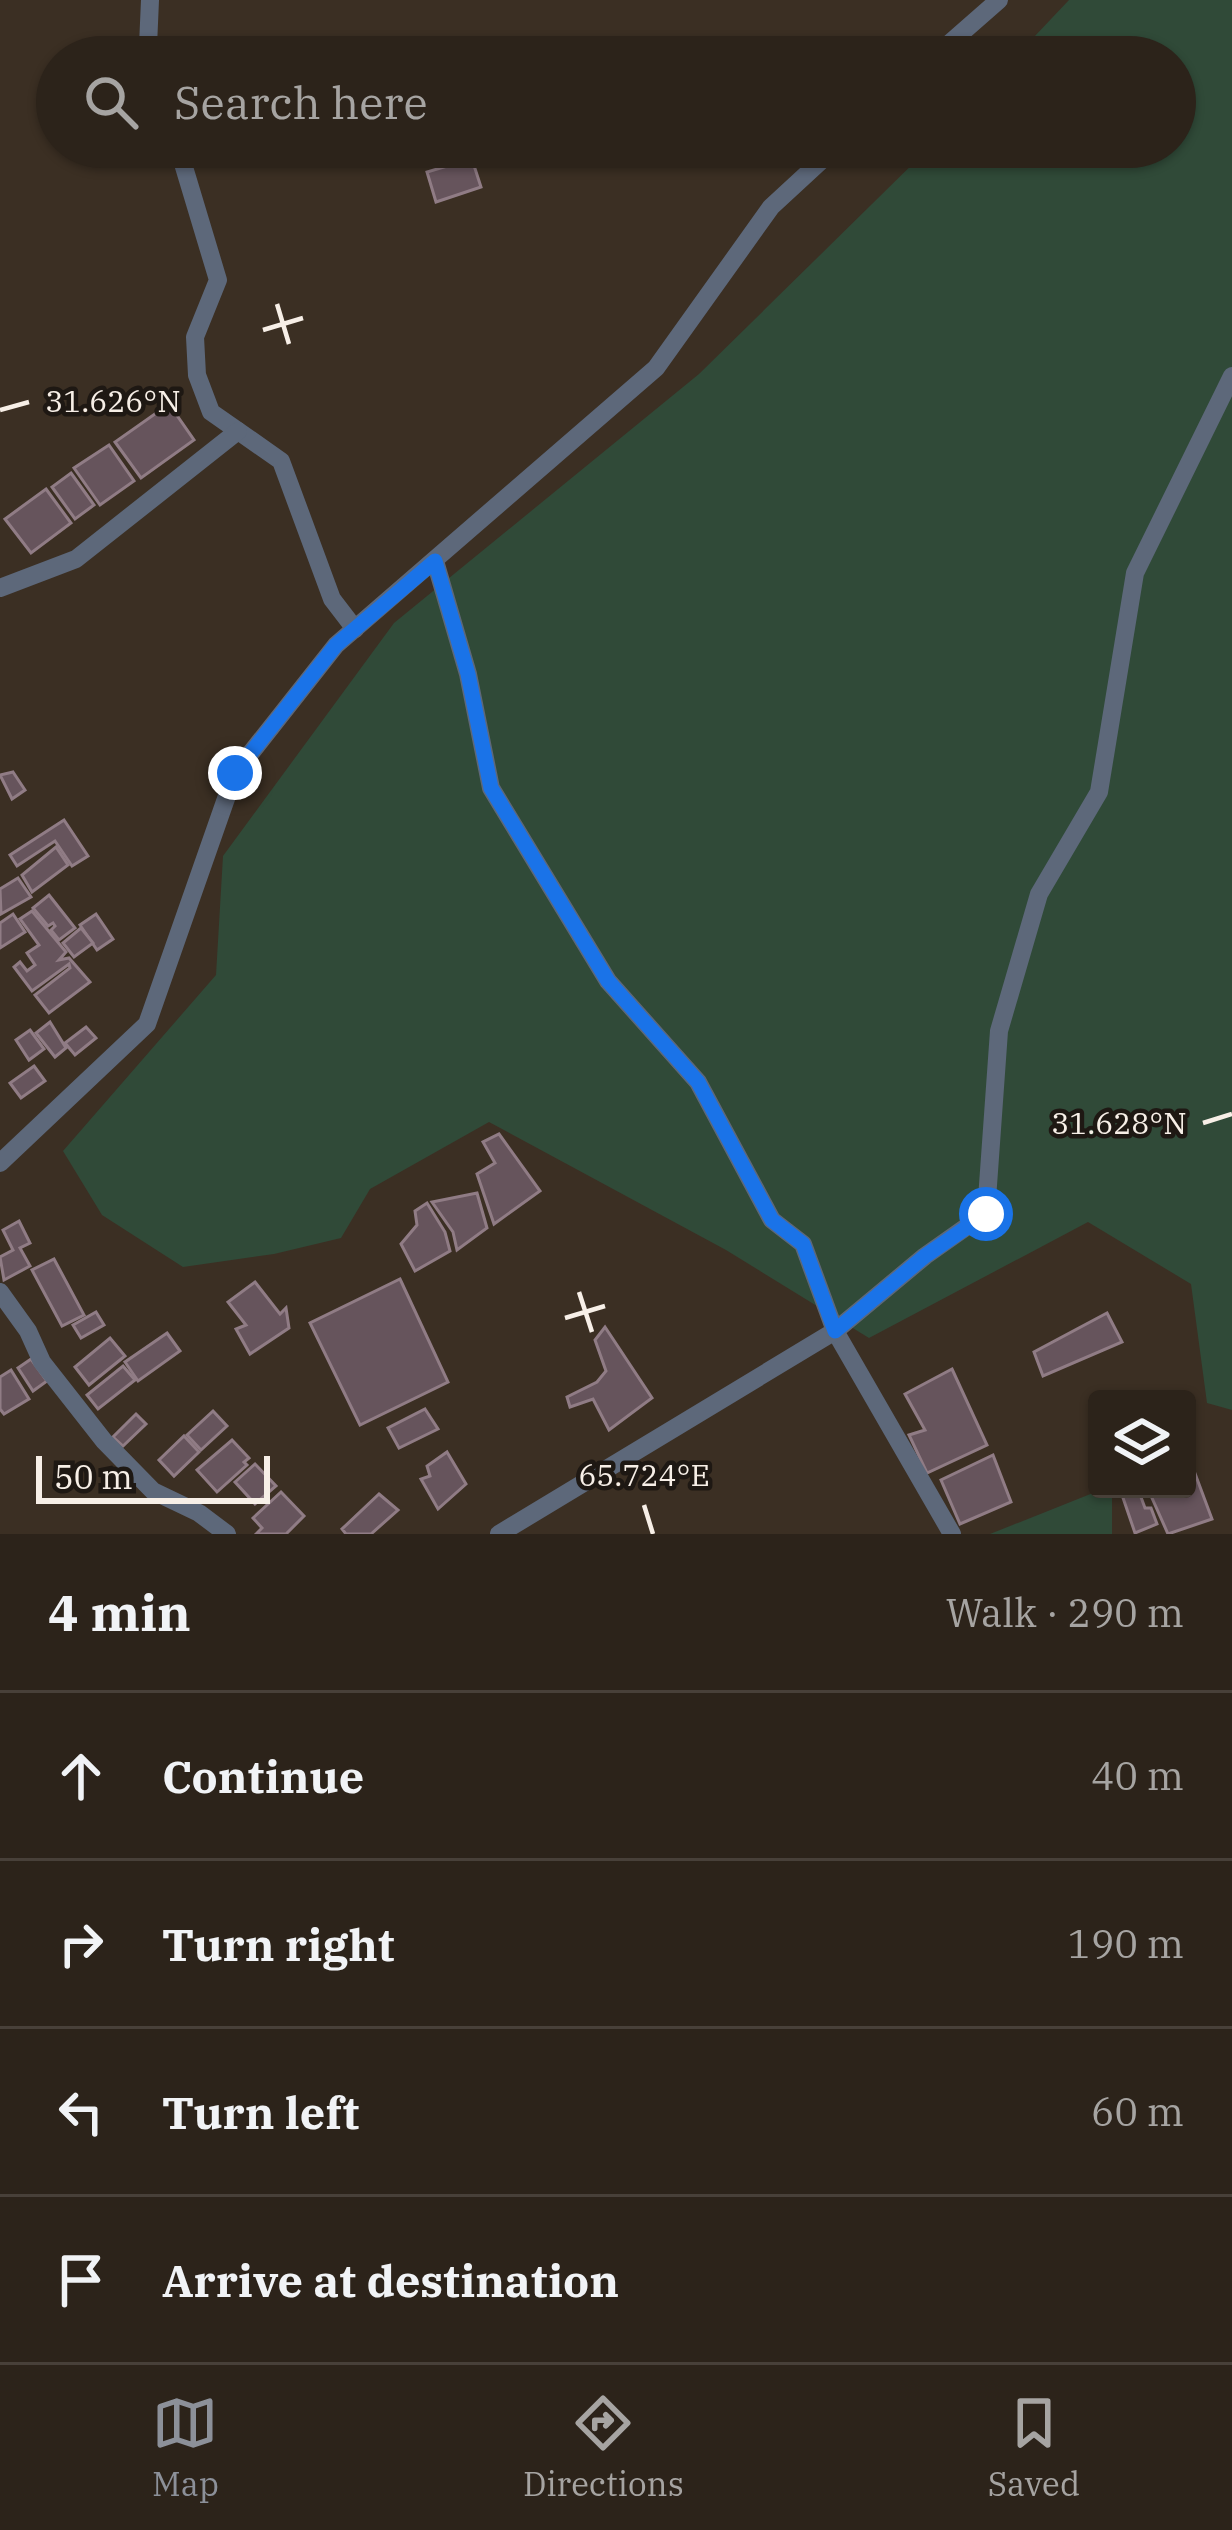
<!DOCTYPE html>
<html lang="en">
<head>
<meta charset="utf-8">
<style>
	body { margin:0; font-family:"IBM Plex Serif",serif; background:#342b23; color:#f1f3f6 }
	.controls { position:absolute; right:36px; bottom:36px; display:grid; overflow:hidden; border-radius:12px; box-shadow:0 3px 9px #0004 }
	.controls button { width:108px; height:108px; display:grid; place-items:center; padding:0; border:0; border-bottom:3px solid #484039; background:#2c231a; color:#f1f3f6; font:60px sans-serif }
	.scale { position:absolute; left:36px; bottom:30px; width:234px; box-sizing:border-box; padding-left:12px; border:6px solid #f7efe7; border-top:0; font-size:33px; line-height:42px; white-space:nowrap; color:#f7efe7; -webkit-text-stroke:9px #1e1813; paint-order:stroke }
	.stop { position:absolute; width:36px; height:36px; margin:-27px; border:9px solid #1a73e8; border-radius:50%; background:#fff }
	.stop.end { background:#1a73e8; border-color:#fff; box-shadow:0 3px 12px #0008 }
	.list { margin:0; padding:0; list-style:none }
	h2 { display:flex; justify-content:space-between; align-items:center; height:156px; margin:0; padding:0 48px; font-size:51px }
	h2 small { font-size:39px; font-weight:400; color:#a6a4a2 }
	.list li { display:grid; grid-template-columns:78px 1fr auto; gap:36px; align-items:center; box-sizing:border-box; height:168px; padding:0 48px; border-top:3px solid #484039 }
	.list b { display:block; font-size:45px; white-space:nowrap }
	.list em { font-size:39px; font-style:normal; color:#a6a4a2 }
	.icon { flex:none; width:66px; height:66px; fill:none; stroke:currentColor; stroke-width:2; stroke-linecap:round; stroke-linejoin:round }
	.map { position:relative; flex:none; width:1232px; height:1534px; overflow:hidden }
	.search { position:absolute; background:#2c231a; box-shadow:0 3px 9px #0004; left:36px; right:36px; top:36px; height:132px; display:flex; align-items:center; gap:30px; box-sizing:border-box; padding:0 42px; border-radius:66px; color:#a6a4a2; font-size:45px }
	.sheet { height:828px; background:#2c231a }
	nav { display:flex; justify-content:space-around; align-items:center; box-sizing:border-box; height:168px; border-top:3px solid #484039; background:#2c231a; font-size:33px; color:#a6a4a2 }
	nav a { display:grid; justify-items:center; gap:6px }
	nav .on { color:#8c9099 }
	.map>svg:first-child { display:block }
	.green { fill:#304a38 }
	.building { fill:#66545c; stroke:#907c85; stroke-width:3 }
	.lines { fill:none; stroke-linecap:round; stroke-linejoin:round }
	.service { stroke:#5d687a; stroke-width:18 }
	.route { stroke:#1a73e8; stroke-width:15 }
	.ticks { fill:none; stroke:#f7efe7; stroke-width:4.5 }
	.ticks-label { font-size:30px; text-anchor:middle; fill:#f7efe7; stroke:#1e1813; stroke-width:9; stroke-linejoin:round; paint-order:stroke }
</style>
</head>
<body>
<div class="map">
<svg width="1232" height="1534" viewBox="0 0 1232 1534">
	<rect width="100%" height="100%" fill="#3b2f23"/>
	<g class="green">
		<polygon points="1069,0 1232,0 1232,1410 1207,1403 1191,1284 1088,1222 869,1338 726,1250 489,1122 370,1189 341,1238 274,1254 183,1267 102,1215 63,1151 216,975 223,856 394,623 699,374 930,147 1175,147 1175,57 1015,57"/>
		<polygon points="1103,1489 1112,1489 1112,1534 990,1534"/>
	</g>
	<g class="building">
		<polygon points="437,147 468,147 481,187 436,202 427,172 444,167"/>
		<polygon points="169,404 194,440 141,478 115,442"/>
		<polygon points="109,445 134,481 100,505 74,468"/>
		<polygon points="71,473 94,505 75,519 52,487"/>
		<polygon points="46,489 71,523 31,553 5,519"/>
		<polygon points="13,772 25,790 12,799 0,775"/>
		<polygon points="64,820 88,856 72,866 55,841 17,866 10,855"/>
		<polygon points="56,847 68,865 32,892 22,875"/>
		<polygon points="18,878 31,897 1,914 0,889"/>
		<polygon points="49,895 75,928 59,940 51,930 55,926 53,923 48,926 33,908"/>
		<polygon points="32,911 66,952 59,960 69,958 90,982 49,1013 35,995 70,968 69,964 32,991 14,967 20,962 27,971 35,965 27,953 39,945 20,919"/>
		<polygon points="13,914 25,932 0,948 0,923"/>
		<polygon points="96,914 113,939 97,950 80,925"/>
		<polygon points="81,928 93,943 74,957 63,943"/>
		<polygon points="50,1022 66,1048 55,1057 36,1033"/>
		<polygon points="86,1027 96,1038 75,1055 65,1043"/>
		<polygon points="30,1030 44,1049 29,1060 16,1040"/>
		<polygon points="34,1066 45,1081 21,1098 10,1083"/>
		<polygon points="499,1134 540,1191 494,1224 477,1174 495,1163 483,1142"/>
		<polygon points="477,1193 487,1228 457,1250 453,1232 432,1202"/>
		<polygon points="427,1203 445,1232 450,1251 415,1271 401,1244 417,1225 415,1211"/>
		<polygon points="19,1221 30,1243 20,1248 30,1266 4,1280 0,1257 13,1250 3,1230"/>
		<polygon points="54,1259 84,1315 62,1326 32,1270"/>
		<polygon points="400,1279 448,1382 360,1425 310,1323"/>
		<polygon points="255,1282 280,1314 286,1308 289,1328 250,1354 236,1329 246,1325 228,1302"/>
		<polygon points="96,1312 104,1325 81,1338 73,1325"/>
		<polygon points="1107,1313 1122,1342 1043,1376 1034,1352"/>
		<polygon points="605,1327 652,1398 609,1430 593,1399 570,1407 567,1397 597,1382 606,1371 595,1340"/>
		<polygon points="167,1333 180,1351 138,1381 125,1362"/>
		<polygon points="110,1338 125,1356 89,1385 75,1367"/>
		<polygon points="31,1359 47,1381 33,1391 18,1368"/>
		<polygon points="123,1366 135,1380 98,1409 87,1395"/>
		<polygon points="952,1369 987,1445 927,1473 909,1435 925,1430 905,1394"/>
		<polygon points="11,1370 29,1399 4,1414 0,1409 0,1377"/>
		<polygon points="425,1409 438,1429 399,1448 388,1428"/>
		<polygon points="213,1411 227,1426 201,1450 187,1435"/>
		<polygon points="136,1414 146,1424 123,1446 113,1437"/>
		<polygon points="184,1436 199,1452 174,1476 159,1460"/>
		<polygon points="232,1440 249,1458 244,1462 247,1465 217,1492 197,1470"/>
		<polygon points="447,1452 466,1484 438,1509 421,1479 430,1476 427,1466"/>
		<polygon points="993,1455 1011,1502 960,1524 941,1480"/>
		<polygon points="1190,1460 1212,1519 1168,1534 1148,1489 1187,1489"/>
		<polygon points="255,1464 276,1486 255,1504 235,1482"/>
		<polygon points="1120,1489 1138,1489 1145,1508 1151,1508 1157,1524 1135,1533"/>
		<polygon points="281,1492 304,1516 286,1534 256,1534 262,1528 253,1518"/>
		<polygon points="379,1494 398,1510 371,1534 346,1534 342,1529"/>
	</g>
	<g class="lines">
		<g class="service">
			<polyline points="150,0 148,46 151,57"/>
			<polyline points="934,57 999,0"/>
			<polyline points="178,147 218,280 195,337 197,375 211,412 281,461 332,599 355,629"/>
			<polyline points="435,561 468,674 491,788 608,981 698,1082 772,1220 803,1244 835,1331 952,1534"/>
			<polyline points="0,588 76,559 238,431"/>
			<polyline points="0,1163 147,1024 235,773 336,645 656,368 771,207 836,147"/>
			<polyline points="0,1292 28,1331 42,1362 104,1441 153,1491 199,1513 227,1534"/>
			<polyline points="499,1534 835,1331 925,1256 986,1213 999,1031 1039,894 1099,792 1135,573 1232,376"/>
		</g>
	</g>
	<g class="lines">
		<polyline class="route" points="235,773 336,645 435,561 468,674 491,788 608,981 698,1082 772,1220 803,1244 835,1331 925,1256 986,1214"/>
	</g>
	<path class="ticks" d="M 277,304 L 289,344M 263,330 L 303,318M 0,410 L 29,402M 1203,1123 L 1232,1114M 579,1292 L 592,1332M 565,1318 L 605,1306M 644,1505 L 653,1534"/>
	<g class="ticks-label">
		<text x="113" y="412">31.626°N</text>
		<text x="1119" y="1134">31.628°N</text>
		<text x="644" y="1486">65.724°E</text>
	</g>
</svg>
<div class="controls">
<button><svg class="icon" aria-label="layers" viewBox="0 0 24 24"><path d="M12 4l9 5-9 5-9-5zM3 14l9 5 9-5"/></svg></button>
</div>
<div class="scale">50 m</div>
<div class="stop" style="left:986px;top:1214px"></div>
<div class="stop end" style="left:235px;top:773px"></div>
<div class="search"><svg class="icon" aria-label="search" viewBox="0 0 24 24"><circle cx="10" cy="10" r="6"/><path d="M15 15l6 6"/></svg>Search here</div>
</div>
<section class="sheet">
<h2>4 min<small>Walk · 290 m</small></h2>
<ul class="list">
<li><svg class="icon" aria-label="ahead" viewBox="0 0 24 24"><path d="M12 20V5M6 11l6-6 6 6"/></svg><div><b>Continue</b></div><em>40 m</em></li>
<li><svg class="icon" aria-label="right" viewBox="0 0 24 24"><path d="M7 20v-9h11M14 6l5 5-5 5"/></svg><div><b>Turn right</b></div><em>190 m</em></li>
<li><svg class="icon" aria-label="left" viewBox="0 0 24 24"><path d="M17 20v-9H6M10 6l-5 5 5 5"/></svg><div><b>Turn left</b></div><em>60 m</em></li>
<li><svg class="icon" aria-label="arrive" viewBox="0 0 24 24"><path d="M6 21V4h12l-3 4 3 4H6"/></svg><div><b>Arrive at destination</b></div></li>
</ul>
</section>
<nav>
<a class="on"><svg class="icon" aria-label="map" viewBox="0 0 24 24"><path d="M3 6l6-2 6 2 6-2v14l-6 2-6-2-6 2zM9 4v14M15 6v14"/></svg>Map</a>
<a><svg class="icon" aria-label="directions" viewBox="0 0 24 24"><path d="M12 3l9 9-9 9-9-9zM9 14v-3h6M13 9l2 2-2 2"/></svg>Directions</a>
<a><svg class="icon" aria-label="saved" viewBox="0 0 24 24"><path d="M7 4h10v16l-5-4-5 4z"/></svg>Saved</a>
</nav>
</body>
</html>
